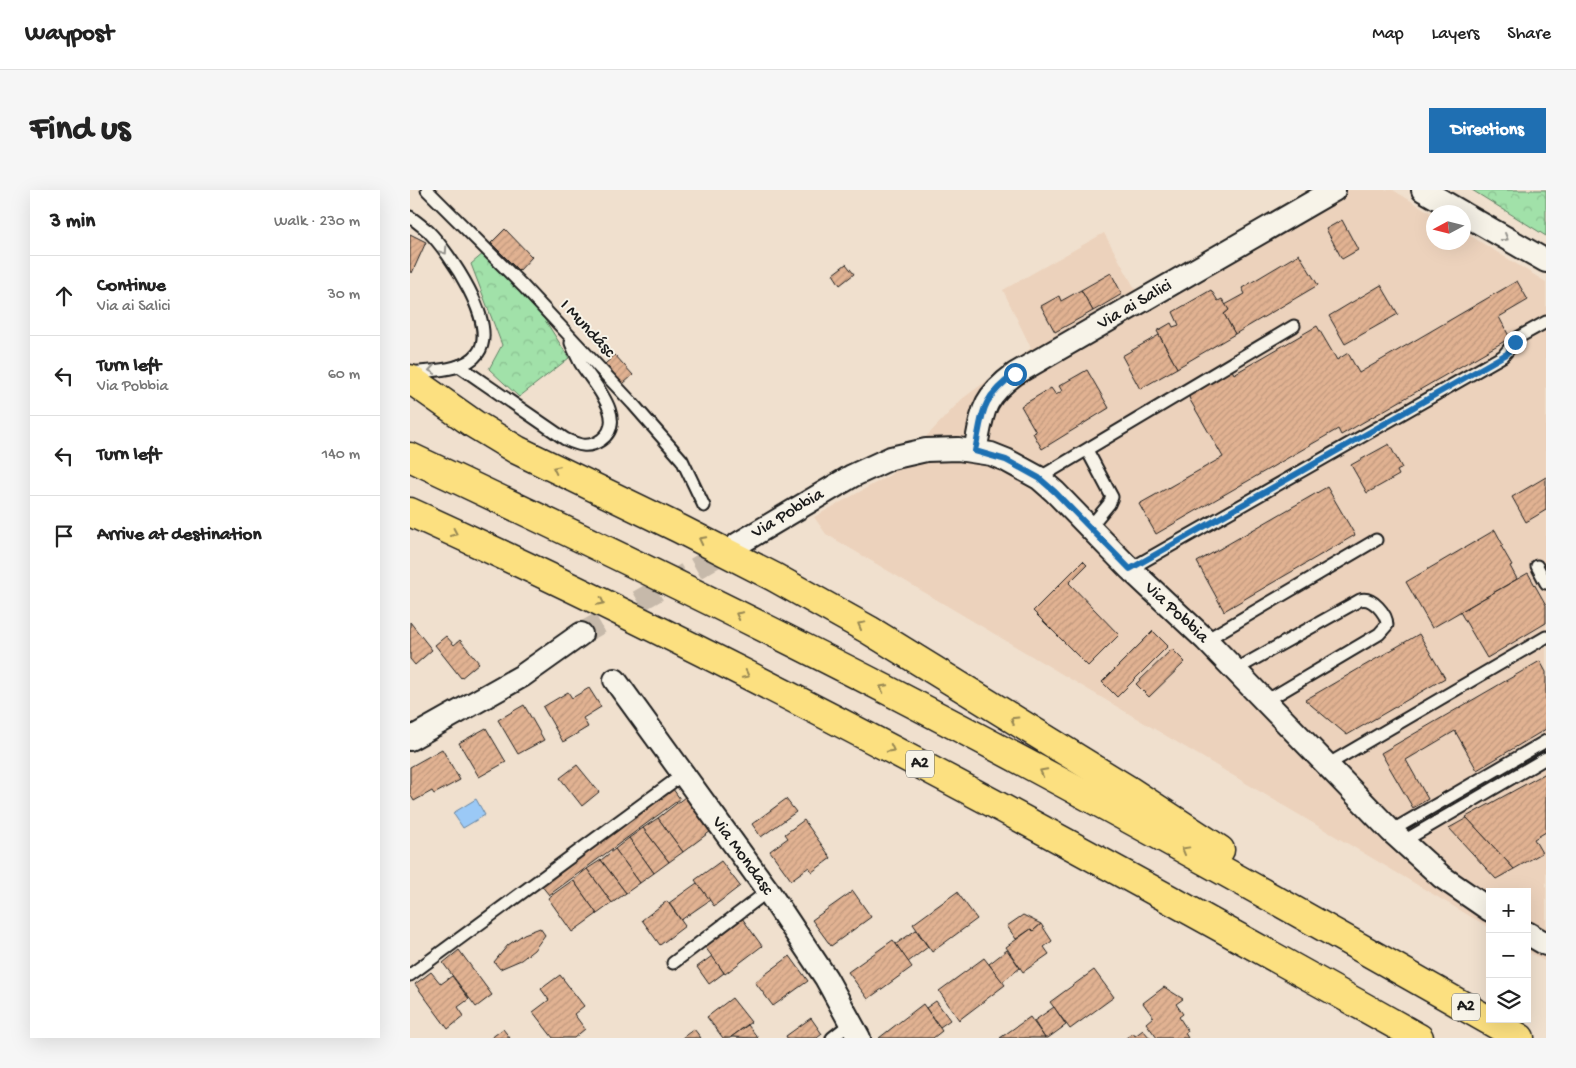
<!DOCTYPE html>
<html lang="en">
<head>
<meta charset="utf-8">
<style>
	body { margin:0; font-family:"Gochi Hand",sans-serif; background:#f6f6f6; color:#222 }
	.controls { position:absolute; right:15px; bottom:15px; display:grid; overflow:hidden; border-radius:0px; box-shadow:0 5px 20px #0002 }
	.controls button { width:45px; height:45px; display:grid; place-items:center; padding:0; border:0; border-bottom:1px solid #e0e0e0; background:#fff; color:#222; font:25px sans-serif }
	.compass { position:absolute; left:1016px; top:15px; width:45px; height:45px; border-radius:50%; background:#fff; box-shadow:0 5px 20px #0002; rotate:263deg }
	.stop { position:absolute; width:15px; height:15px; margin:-11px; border:4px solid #1f6fb2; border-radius:50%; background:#fff }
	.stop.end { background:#1f6fb2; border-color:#fff; box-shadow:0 1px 5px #0008 }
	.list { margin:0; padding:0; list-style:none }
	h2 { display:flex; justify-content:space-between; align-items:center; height:65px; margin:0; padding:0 20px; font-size:21px }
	h2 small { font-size:16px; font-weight:400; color:#767676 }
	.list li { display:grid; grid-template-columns:32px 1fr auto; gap:15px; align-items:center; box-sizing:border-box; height:80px; padding:0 20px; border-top:1px solid #e0e0e0 }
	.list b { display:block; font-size:19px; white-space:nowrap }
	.list p { margin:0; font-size:16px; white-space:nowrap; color:#767676 }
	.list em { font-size:16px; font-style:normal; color:#767676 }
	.icon { flex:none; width:28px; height:28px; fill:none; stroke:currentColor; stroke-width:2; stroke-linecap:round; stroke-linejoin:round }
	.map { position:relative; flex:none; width:1136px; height:848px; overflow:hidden; border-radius:0px }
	header { display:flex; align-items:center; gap:30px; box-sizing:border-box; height:70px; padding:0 25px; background:#fff; border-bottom:1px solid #e0e0e0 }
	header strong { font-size:24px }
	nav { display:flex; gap:28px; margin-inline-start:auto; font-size:18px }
	.intro { display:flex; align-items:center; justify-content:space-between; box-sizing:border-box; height:120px; padding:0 30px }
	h1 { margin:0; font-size:35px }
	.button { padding:12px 22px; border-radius:0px; background:#1f6fb2; color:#fff; font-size:18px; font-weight:700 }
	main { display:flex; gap:30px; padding:0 30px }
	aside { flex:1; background:#fff; border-radius:0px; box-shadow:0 5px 20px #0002 }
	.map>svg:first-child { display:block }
	.built { fill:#ecd2bc }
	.forest { fill:url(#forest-crowns); stroke:#5e7e62 }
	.water { fill:#9bc9f6; stroke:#68849f }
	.building { fill:url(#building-hatch); stroke:#1c1c1c }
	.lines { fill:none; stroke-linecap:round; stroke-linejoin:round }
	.street-tunnel { stroke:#c6b9aa; stroke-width:22; stroke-dasharray:22 11; stroke-linecap:butt }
	.lane-casing { stroke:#1c1c1c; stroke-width:15 }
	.street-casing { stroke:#1c1c1c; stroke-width:26 }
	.highway-casing { stroke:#1c1c1c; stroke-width:31 }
	.lane { stroke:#f7f3e8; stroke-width:11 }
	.street { stroke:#f7f3e8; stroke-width:22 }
	.highway { stroke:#fce080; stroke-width:28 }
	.oneway { stroke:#94928c }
	.oneway2 { stroke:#978853 }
	.route { stroke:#1f6fb2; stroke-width:6 }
	.labels { text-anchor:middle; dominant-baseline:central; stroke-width:4; stroke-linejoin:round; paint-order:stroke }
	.shield { fill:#f7f3e8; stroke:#5e5c59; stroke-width:1 }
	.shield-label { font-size:16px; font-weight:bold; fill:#1c1c1c }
	.street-label { font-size:18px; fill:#1c1c1c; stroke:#f7f3e8 }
</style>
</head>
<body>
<header>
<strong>Waypost</strong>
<nav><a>Map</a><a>Layers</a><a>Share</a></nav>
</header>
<div class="intro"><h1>Find us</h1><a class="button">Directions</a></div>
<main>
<aside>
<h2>3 min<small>Walk · 230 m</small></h2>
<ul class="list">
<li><svg class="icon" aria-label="ahead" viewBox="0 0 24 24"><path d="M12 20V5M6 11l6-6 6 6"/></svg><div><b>Continue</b><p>Via ai Salici</p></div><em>30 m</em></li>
<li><svg class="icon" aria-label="left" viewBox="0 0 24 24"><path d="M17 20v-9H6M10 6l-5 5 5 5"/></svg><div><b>Turn left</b><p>Via Pobbia</p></div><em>60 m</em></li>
<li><svg class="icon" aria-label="left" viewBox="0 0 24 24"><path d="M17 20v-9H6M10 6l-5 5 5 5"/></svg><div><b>Turn left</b></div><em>140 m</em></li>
<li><svg class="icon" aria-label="arrive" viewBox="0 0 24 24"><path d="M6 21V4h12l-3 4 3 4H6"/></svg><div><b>Arrive at destination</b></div></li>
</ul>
</aside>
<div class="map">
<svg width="1136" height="848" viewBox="0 0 1136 848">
	<defs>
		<pattern id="forest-crowns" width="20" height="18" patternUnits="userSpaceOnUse" patternTransform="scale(1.25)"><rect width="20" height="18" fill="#a1e1a9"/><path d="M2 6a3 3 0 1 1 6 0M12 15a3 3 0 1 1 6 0" fill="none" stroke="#8ac091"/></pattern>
		<pattern id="building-hatch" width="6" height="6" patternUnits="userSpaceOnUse" patternTransform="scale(1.25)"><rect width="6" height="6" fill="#e1b292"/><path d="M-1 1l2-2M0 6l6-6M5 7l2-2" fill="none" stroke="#c0987d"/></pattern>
	</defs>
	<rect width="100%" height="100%" fill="#f0e0ce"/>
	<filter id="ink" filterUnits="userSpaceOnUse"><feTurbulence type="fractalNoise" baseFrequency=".02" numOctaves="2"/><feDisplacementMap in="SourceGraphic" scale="10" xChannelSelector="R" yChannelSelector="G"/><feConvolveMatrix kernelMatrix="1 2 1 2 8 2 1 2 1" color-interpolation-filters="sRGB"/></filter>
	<g filter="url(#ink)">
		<polygon class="built" points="906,0 983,0 1023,24 1024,52 1054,52 1054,42 1136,92 1136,772 1117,761 1117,702 1080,702 1080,738 416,344 404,327 480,285 552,209 621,158 593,100 694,43 728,104"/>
		<g class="forest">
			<polygon points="1062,0 1136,0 1136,46"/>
			<polygon points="74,63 135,130 159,168 109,207 79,179 92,155 61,74"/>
		</g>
		<polygon class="water" points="66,609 75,625 53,638 43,623"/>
		<g class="building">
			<polygon points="932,30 948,60 932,69 916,39"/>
			<polygon points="95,39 122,67 109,81 81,53"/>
			<polygon points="0,44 16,52 2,83 0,82"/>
			<polygon points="889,64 908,95 825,144 814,124 819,120 815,115 835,104 832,98"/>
			<polygon points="436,74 444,84 430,95 423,84"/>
			<polygon points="701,83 712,104 683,121 671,100"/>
			<polygon points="1107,91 1118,110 1089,127 1100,148 931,245 928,239 746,344 729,314 813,267 780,210 778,203 821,178 824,184 907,136 927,170 938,163 949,183"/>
			<polygon points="971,95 988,124 935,154 919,126"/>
			<polygon points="671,100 683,121 645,142 631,116 649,106 651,111"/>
			<polygon points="801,100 808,111 812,109 819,120 814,124 825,144 767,178 747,141 761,133 763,137 769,135 763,122"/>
			<polygon points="749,145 767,178 730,199 712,166"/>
			<polygon points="205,165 223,185 213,194 195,174"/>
			<polygon points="677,180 699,218 632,259 623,243 626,242 611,216 641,198 646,205 652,201 649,196"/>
			<polygon points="979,254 992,278 987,281 989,285 957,303 941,275"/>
			<polygon points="1136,287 1136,320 1116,332 1102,307"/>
			<polygon points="917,297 945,345 814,421 787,372"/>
			<polygon points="1085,340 1093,355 1091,356 1102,375 1100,376 1107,389 1022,438 996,392"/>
			<polygon points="673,371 677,375 659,393 709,445 678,476 623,421"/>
			<polygon points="1118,383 1136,415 1136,433 1077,468 1050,422"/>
			<polygon points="0,432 22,460 5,475 0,469"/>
			<polygon points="743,441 758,456 707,507 692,492"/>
			<polygon points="1009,444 1035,488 937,545 895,510"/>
			<polygon points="36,446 44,455 50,450 69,473 51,488 25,455"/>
			<polygon points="762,459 775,472 739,507 726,494"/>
			<polygon points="1130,471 1136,482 1136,539 1067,580 1045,541 996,570 1018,609 1003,618 971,563"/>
			<polygon points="179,498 191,517 173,528 178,537 153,552 133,517 158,502 162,508"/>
			<polygon points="114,515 134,550 108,564 88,530"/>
			<polygon points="76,538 96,572 69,587 49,553"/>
			<polygon points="32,559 50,590 24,604 22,601 4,611 0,604 0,577"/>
			<polygon points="167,575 189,602 172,616 150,588"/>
			<polygon points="1136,583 1136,642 1124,649 1132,663 1104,679 1056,627"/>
			<polygon points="263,599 270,609 139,705 131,695"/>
			<polygon points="275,607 301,641 273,662 248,628"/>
			<polygon points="376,609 386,622 351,647 342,634"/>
			<polygon points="248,628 273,662 259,672 233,638"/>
			<polygon points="1057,628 1104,679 1086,689 1039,638"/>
			<polygon points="394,630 421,668 402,682 399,677 381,690 360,661 378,648 375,644"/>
			<polygon points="233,638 259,672 244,683 219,648"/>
			<polygon points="219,648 244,683 230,693 205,659"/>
			<polygon points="205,659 230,693 216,703 191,670"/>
			<polygon points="191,670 216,703 202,713 177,679"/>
			<polygon points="311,671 330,696 304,716 285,690"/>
			<polygon points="177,679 202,713 187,724 163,690"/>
			<polygon points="163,690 187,724 162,742 138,708"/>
			<polygon points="287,693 300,710 271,730 259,713"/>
			<polygon points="443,701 461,727 421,756 402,730"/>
			<polygon points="547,702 567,729 522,762 503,734"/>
			<polygon points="257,711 275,736 250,755 232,730"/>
			<polygon points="613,725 631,734 623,741 621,739 606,749 597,736"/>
			<polygon points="332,728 352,756 315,784 295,757"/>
			<polygon points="631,734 642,751 634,757 639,764 613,782 596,757 621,739 623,741"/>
			<polygon points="130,738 135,745 124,760 111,770 90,779 84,772 98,755 114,744"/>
			<polygon points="506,740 518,757 498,772 486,754"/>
			<polygon points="483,750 502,777 458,809 438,782"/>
			<polygon points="49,760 82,805 66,817 33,773"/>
			<polygon points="597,760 610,778 592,792 579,774"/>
			<polygon points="302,766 314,783 299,794 287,777"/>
			<polygon points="380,766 398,791 363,816 345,792"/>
			<polygon points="574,768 595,795 549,830 529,801"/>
			<polygon points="684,780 704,807 660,839 640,812"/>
			<polygon points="21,782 31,794 42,786 59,809 48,817 54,826 38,839 5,794"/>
			<polygon points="150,785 174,816 164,824 175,839 164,848 143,848 123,822 139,810 131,799"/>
			<polygon points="754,797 773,809 766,814 773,824 769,827 778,841 775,843 778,848 747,848 736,833 743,827 733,813"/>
			<polygon points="322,808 341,832 320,848 313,848 297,827"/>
			<polygon points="526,811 540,830 530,837 516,818"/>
			<polygon points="513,814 532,841 523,848 469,848"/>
			<polygon points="644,817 656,835 638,848 635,848 624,831"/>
			<polygon points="620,827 635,848 590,848"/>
			<polygon points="401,828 412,844 407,848 377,848 376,846"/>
			<polygon points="338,835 348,848 321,847"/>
			<polygon points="93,839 100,848 81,848"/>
			<polygon points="284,839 291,848 272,848"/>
			<polygon points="733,840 740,848 716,848 723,843 725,846"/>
		</g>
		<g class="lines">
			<polyline class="street-tunnel" points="171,444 328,354"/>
			<defs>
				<g id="lane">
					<polyline points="17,0 113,96 223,214 272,270 294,316"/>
					<path d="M 0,27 C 6,31 12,36 18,41 C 39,62 89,134 68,163 C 54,182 21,180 0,183"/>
					<path d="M 49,176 L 155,249 C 168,255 178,259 191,250 C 219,230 183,193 171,174 C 167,167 164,160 161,153"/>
					<polyline points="677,260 702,307 699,314 680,337"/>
					<polyline points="629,288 884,136"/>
					<polyline points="1127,376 1136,393"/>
					<polyline points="720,379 1093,166 1109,147 1136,132"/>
					<polyline points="796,450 966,350"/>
					<path d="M 825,480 L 950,410 C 962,406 977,424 977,435 L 969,444 L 856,511"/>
					<polyline points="917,575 1136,447"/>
					<polyline points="981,641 1136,551"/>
					<polyline points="992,652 1136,568"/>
					<polyline points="263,773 358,701"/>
					<polyline points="0,785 272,585"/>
					<polyline points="422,848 441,833"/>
				</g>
				<g id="street">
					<polyline points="1013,0 1051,22"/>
					<polyline points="1054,24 1136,71"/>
					<path d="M 565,261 C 573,222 571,209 605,184 L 924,0"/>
					<polyline points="328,354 442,286 481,268 516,260 548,259 581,264 596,270 629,288 645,302 720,379 796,450 981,641 1032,687 1080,720"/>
					<polyline points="205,490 358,701 416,788 449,848"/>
					<polyline points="0,549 112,486 171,444"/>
					<polyline points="1117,743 1136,754"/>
				</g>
				<g id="highway">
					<polyline points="0,189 64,234 107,260 270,339 364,387 459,440 720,601 810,660"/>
					<path d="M 0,267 C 162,343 322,420 481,502 C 694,612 902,730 1110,848"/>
					<path d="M 0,322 C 345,479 678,662 1009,848"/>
				</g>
			</defs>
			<use href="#lane" class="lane-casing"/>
			<use href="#street" class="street-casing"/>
			<use href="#highway" class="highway-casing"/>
			<use href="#lane" class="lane"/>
			<use href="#street" class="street"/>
			<use href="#highway" class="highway"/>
		</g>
		<defs><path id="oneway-chevron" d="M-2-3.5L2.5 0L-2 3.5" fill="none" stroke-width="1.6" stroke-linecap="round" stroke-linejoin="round" transform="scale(1.25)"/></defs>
		<g class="oneway">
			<use href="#oneway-chevron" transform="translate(1095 48) rotate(30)"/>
			<use href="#oneway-chevron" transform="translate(34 61) rotate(56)"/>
			<use href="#oneway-chevron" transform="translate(22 180) rotate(172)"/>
		</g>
		<g class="oneway2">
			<use href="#oneway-chevron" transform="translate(146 279) rotate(-154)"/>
			<use href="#oneway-chevron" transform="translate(44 343) rotate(25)"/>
			<use href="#oneway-chevron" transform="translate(292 350) rotate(-153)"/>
			<use href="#oneway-chevron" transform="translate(191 412) rotate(26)"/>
			<use href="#oneway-chevron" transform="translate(329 425) rotate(-153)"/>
			<use href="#oneway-chevron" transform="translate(451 435) rotate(-151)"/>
			<use href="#oneway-chevron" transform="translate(336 485) rotate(27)"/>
			<use href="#oneway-chevron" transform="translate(473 498) rotate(-153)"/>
			<use href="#oneway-chevron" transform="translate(604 530) rotate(-148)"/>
			<use href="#oneway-chevron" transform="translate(481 559) rotate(27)"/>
			<use href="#oneway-chevron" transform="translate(633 582) rotate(-152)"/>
			<use href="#oneway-chevron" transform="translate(775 660) rotate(-151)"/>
		</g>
	</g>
	<g class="lines" filter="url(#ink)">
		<path class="route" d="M 605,184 C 570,209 573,222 565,261 L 596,270 L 629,288 L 645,302 L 720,379 L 1093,166 L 1097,164 L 1105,152"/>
	</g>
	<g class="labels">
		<g class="shield">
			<rect x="496" y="560.5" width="28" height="27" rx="4"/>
			<rect x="1042" y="803.5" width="28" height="27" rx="4"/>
		</g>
		<g class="shield-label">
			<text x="510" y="574">A2</text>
			<text x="1056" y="817">A2</text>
		</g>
		<g class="street-label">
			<text transform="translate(725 115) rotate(-30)">Via ai Salici</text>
			<text transform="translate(177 139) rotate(47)">I Mundásc</text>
			<text transform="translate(378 324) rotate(-31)">Via Pobbia</text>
			<text transform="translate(766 423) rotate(43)">Via Pobbia</text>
			<text transform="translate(332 666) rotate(54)">Via Mondasc</text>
		</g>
	</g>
</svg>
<div class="controls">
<button>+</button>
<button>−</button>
<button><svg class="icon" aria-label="layers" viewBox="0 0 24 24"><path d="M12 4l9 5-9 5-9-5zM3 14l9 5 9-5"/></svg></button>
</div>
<svg class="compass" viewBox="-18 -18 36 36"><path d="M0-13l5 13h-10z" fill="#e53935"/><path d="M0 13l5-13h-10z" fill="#767676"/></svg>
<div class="stop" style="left:605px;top:184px"></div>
<div class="stop end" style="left:1105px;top:152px"></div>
</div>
</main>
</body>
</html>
